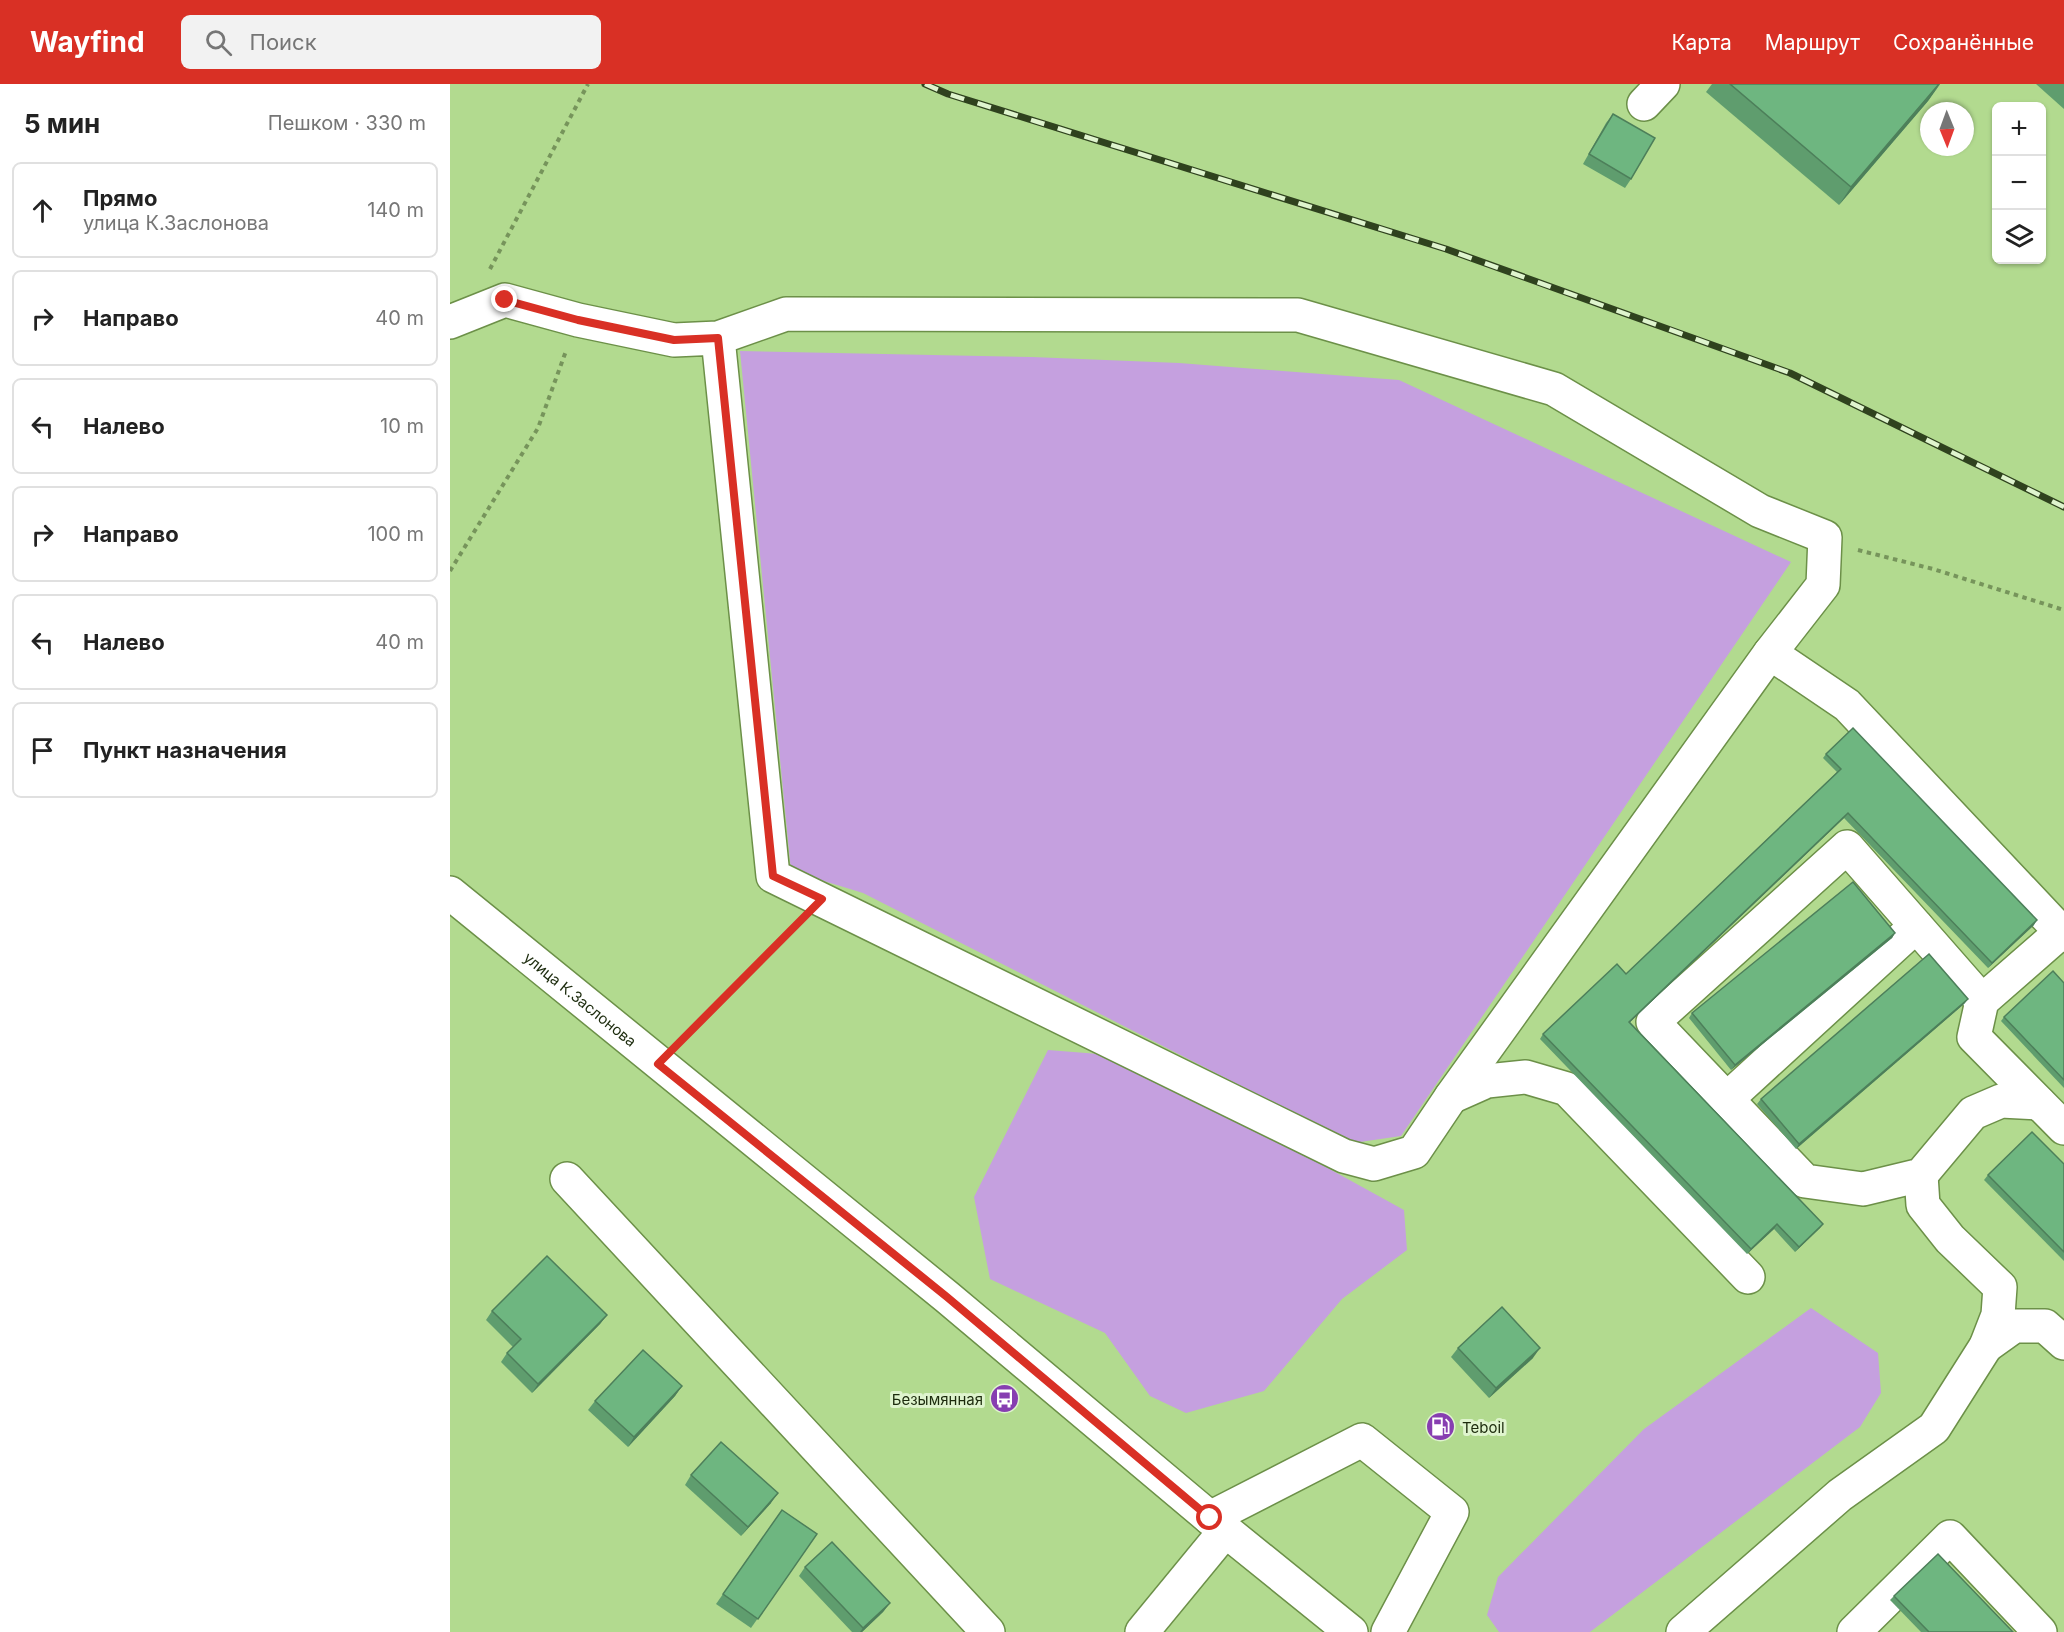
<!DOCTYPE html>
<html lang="ru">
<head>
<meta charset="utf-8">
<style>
	body { margin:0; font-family:Inter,sans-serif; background:#f2f2f2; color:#222 }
	.controls { position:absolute; right:18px; top:18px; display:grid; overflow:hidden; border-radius:9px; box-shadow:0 2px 4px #0004 }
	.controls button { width:54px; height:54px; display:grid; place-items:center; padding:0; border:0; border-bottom:2px solid #e0e0e0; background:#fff; color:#222; font:30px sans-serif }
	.compass { position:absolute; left:1470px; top:18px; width:54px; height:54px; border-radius:50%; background:#fff; box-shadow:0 2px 4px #0004; rotate:179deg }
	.stop { position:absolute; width:18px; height:18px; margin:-14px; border:4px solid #d93025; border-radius:50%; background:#fff }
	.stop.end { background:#d93025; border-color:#fff; box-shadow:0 2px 6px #0008 }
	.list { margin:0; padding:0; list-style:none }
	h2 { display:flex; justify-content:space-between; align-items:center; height:78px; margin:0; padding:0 24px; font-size:26px }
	h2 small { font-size:20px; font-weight:400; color:#767676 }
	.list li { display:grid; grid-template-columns:39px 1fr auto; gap:18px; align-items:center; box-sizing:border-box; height:96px; margin:0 12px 12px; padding:0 12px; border:2px solid #e0e0e0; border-radius:9px }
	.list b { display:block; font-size:22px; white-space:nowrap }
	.list p { margin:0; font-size:20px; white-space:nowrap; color:#767676 }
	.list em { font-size:20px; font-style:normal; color:#767676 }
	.icon { flex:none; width:33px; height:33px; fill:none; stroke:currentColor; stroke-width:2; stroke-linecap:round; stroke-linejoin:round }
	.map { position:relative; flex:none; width:1614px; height:1548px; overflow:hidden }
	header { display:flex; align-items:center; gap:36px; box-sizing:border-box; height:84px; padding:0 30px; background:#d93025; color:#fff }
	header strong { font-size:28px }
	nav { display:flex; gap:33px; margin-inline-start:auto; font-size:21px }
	.search { width:420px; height:54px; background:#f2f2f2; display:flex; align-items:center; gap:15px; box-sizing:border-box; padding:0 21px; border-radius:9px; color:#767676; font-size:22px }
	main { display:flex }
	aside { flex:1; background:#fff }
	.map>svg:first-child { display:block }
	.green { fill:#c5a0df }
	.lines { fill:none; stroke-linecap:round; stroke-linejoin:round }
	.minor-casing { stroke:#6c9048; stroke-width:36 }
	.path { stroke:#76945b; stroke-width:4; stroke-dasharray:4.5 4.5; stroke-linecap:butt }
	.minor { stroke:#fff; stroke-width:33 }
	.rail-casing { stroke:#2f421e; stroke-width:7 }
	.rail { stroke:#dff4ce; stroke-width:4.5; stroke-dasharray:14; stroke-linecap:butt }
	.wall { fill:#5f9d6e }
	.shaded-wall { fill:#4d7f5a }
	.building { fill:#6eb680; stroke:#4d7f5a; stroke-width:1.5 }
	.route { stroke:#d93025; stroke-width:8 }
	.labels { text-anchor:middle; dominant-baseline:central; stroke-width:6; stroke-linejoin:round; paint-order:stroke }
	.street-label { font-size:15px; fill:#1c2b0d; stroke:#dff4ce }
	.poi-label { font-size:15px; fill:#1c2b0d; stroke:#dff4ce; text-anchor:end }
</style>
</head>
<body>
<header>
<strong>Wayfind</strong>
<div class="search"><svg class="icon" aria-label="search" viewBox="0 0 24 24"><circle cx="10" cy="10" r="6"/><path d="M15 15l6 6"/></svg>Поиск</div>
<nav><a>Карта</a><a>Маршрут</a><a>Сохранённые</a></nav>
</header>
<main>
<aside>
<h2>5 мин<small>Пешком · 330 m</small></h2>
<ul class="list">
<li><svg class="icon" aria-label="ahead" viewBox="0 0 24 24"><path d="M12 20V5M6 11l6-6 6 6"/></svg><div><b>Прямо</b><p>улица К.Заслонова</p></div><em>140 m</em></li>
<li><svg class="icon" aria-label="right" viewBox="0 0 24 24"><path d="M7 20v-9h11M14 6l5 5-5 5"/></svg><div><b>Направо</b></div><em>40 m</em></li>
<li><svg class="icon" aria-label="left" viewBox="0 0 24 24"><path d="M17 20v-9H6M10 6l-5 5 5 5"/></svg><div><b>Налево</b></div><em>10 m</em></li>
<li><svg class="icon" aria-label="right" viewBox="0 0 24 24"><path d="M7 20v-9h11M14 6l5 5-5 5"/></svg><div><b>Направо</b></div><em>100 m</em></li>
<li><svg class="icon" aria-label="left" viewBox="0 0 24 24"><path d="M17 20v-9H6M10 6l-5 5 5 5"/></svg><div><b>Налево</b></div><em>40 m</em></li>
<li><svg class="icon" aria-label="arrive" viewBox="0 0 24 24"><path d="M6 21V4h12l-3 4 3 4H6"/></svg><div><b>Пункт назначения</b></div></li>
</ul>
</aside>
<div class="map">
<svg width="1614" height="1548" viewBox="0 0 1614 1548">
	<rect width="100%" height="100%" fill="#b2da8f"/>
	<g class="green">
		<polygon points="290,267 582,273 729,279 949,296 1341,478 951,1052 903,1059 413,809 341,787"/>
		<polygon points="598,966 674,972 954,1126 957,1166 892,1215 814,1307 736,1329 700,1312 655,1249 540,1195 524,1113"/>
		<polygon points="1361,1224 1428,1269 1431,1309 1410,1343 1140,1548 1049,1548 1037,1531 1048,1493 1194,1345"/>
	</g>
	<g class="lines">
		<defs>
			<g id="minor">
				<polyline points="1194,20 1213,0"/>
				<polyline points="0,238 55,216 128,236 224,256 268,254 336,230 848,231 1104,305 1310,427 1375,453 1373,501 1320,569 1001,1013 964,1068 924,1080 894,1072 323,792 268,254"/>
				<polyline points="1320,569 1397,621 1614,851"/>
				<path id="s1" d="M 0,809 L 497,1213 L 760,1434 L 901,1548"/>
				<polyline points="1611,848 1532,917 1524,953 1614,1044"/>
				<polyline points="1532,917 1397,763 1203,938 1355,1097 1413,1105 1471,1091 1523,1029 1551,1017 1589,1019"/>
				<polyline points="1001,1013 1037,997 1076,993 1117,1005 1298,1193"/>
				<polyline points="1277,1015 1466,842"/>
				<polyline points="117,1095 538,1548"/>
				<polyline points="1536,1262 1564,1242 1595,1242 1614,1259"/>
				<polyline points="760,1434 912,1356 1002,1428 938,1548"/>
				<polyline points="692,1548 775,1447"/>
				<polyline points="1233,1548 1390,1411 1484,1344 1536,1262 1548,1231 1550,1203 1500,1155 1473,1121 1471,1091"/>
				<polyline points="1404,1548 1500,1453 1590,1548"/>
			</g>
		</defs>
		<use href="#minor" class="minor-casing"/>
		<g class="path">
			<polyline points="40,185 138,0"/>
			<polyline points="1408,466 1483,485 1614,526"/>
			<polyline points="0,487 88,344 116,267"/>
			<polyline points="233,955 346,841"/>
		</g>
		<use href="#minor" class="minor"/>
		<defs>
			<polyline id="rail" points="475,0 498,10 996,165 1340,289 1614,423"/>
		</defs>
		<use href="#rail" class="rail-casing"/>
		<use href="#rail" class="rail"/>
	</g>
	<g class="wall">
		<polygon points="1262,0 1490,0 1478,17 1389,121 1256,8"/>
		<polygon points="1586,0 1614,0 1614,25"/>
		<polygon points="1163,30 1181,95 1175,104 1133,80 1156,39"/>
		<polygon points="1376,670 1584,841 1538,884 1394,734 1180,938 1373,1140 1370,1144 1345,1168 1324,1145 1297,1170 1090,955 1093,950 1176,890 1387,688 1373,674"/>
		<polygon points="1445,849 1442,854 1281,986 1239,934 1242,929"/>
		<polygon points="1614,899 1614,1004 1551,937 1554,933"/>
		<polygon points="1518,915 1514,920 1346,1065 1307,1020 1311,1015"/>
		<polygon points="1614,1080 1614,1177 1534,1096 1538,1091"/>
		<polygon points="42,1227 157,1231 150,1240 82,1309 51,1278 57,1269 63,1263 36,1236"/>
		<polygon points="1008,1264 1083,1274 1039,1314 1001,1273"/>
		<polygon points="232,1302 225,1312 178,1363 138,1326 145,1317"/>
		<polygon points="241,1391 321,1419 291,1452 235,1401"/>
		<polygon points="332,1426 367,1450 301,1544 266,1520"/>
		<polygon points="355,1483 440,1519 433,1528 412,1548 402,1548 349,1492"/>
		<polygon points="1444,1512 1563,1548 1471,1548 1440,1516"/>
	</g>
	<g class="shaded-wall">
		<polygon points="1490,0 1478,17 1389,121 1401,103"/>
		<polygon points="1398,729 1394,734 1176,942 1179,938"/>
		<polygon points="1587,836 1584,841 1538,884 1542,879"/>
		<polygon points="1445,849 1442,854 1281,986 1285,981"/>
		<polygon points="1518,915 1514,920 1346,1065 1349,1060"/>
		<polygon points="1327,1140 1324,1145 1297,1170 1301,1165"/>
		<polygon points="1373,1140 1370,1144 1345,1168 1349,1163"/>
		<polygon points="157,1231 150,1240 82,1309 88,1300"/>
		<polygon points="1090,1264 1083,1274 1039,1314 1046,1304"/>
		<polygon points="232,1302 225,1312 178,1363 184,1353"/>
		<polygon points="328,1409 321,1419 291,1452 298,1443"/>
		<polygon points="440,1519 433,1528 412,1548 410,1548 413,1544"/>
	</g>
	<g class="building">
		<polygon points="1280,0 1489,0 1401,103"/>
		<polygon points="1163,30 1205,54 1181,95 1139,70"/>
		<polygon points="1403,644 1587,836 1542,879 1398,729 1179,938 1373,1140 1349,1163 1327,1140 1301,1165 1093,950 1167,880 1176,890 1391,685 1376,670"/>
		<polygon points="1403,798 1445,849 1285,981 1242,929"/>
		<polygon points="1479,870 1518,915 1349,1060 1311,1015"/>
		<polygon points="1603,887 1614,899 1614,996 1554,933"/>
		<polygon points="1582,1048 1614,1080 1614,1168 1538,1091"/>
		<polygon points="97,1172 157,1231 88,1300 57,1269 71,1255 42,1227"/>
		<polygon points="1052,1223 1090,1264 1046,1304 1008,1264"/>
		<polygon points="193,1266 232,1302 184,1353 145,1317"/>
		<polygon points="271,1358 328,1409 298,1443 241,1391"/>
		<polygon points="332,1426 367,1450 308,1535 273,1510"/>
		<polygon points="382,1458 440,1519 413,1544 355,1483"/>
		<polygon points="1488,1470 1563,1548 1479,1548 1444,1512"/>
	</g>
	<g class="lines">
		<polyline class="route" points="55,216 128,236 224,256 268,254 323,792 372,815 208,980 497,1213 760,1434"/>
	</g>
	<defs>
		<symbol id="bus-disc" viewBox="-11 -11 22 22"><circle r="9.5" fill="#873eb1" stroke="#dff4ce"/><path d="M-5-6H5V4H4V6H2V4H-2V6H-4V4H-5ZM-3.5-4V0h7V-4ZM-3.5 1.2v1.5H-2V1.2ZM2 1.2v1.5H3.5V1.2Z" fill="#fff"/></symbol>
		<symbol id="fuel-disc" viewBox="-11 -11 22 22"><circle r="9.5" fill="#873eb1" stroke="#dff4ce"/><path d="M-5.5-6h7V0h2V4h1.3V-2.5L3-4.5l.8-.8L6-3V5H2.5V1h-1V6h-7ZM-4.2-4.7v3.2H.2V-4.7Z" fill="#fff"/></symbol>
	</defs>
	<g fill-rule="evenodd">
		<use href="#bus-disc" x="538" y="1298" width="33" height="33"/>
		<use href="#fuel-disc" x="974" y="1326" width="33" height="33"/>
	</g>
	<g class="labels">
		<g class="street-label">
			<text stroke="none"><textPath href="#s1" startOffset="168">улица К.Заслонова</textPath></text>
		</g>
		<g class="poi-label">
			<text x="533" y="1315">Безымянная</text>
			<text x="1012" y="1343" text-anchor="start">Teboil</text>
		</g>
	</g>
</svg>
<div class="controls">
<button>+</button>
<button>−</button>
<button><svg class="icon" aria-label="layers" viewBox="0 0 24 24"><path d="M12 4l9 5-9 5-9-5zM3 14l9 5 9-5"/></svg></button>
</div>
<svg class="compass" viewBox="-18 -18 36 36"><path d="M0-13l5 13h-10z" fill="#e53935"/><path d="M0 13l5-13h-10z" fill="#767676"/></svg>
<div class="stop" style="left:760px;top:1434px"></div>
<div class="stop end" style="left:55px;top:216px"></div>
</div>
</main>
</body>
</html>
